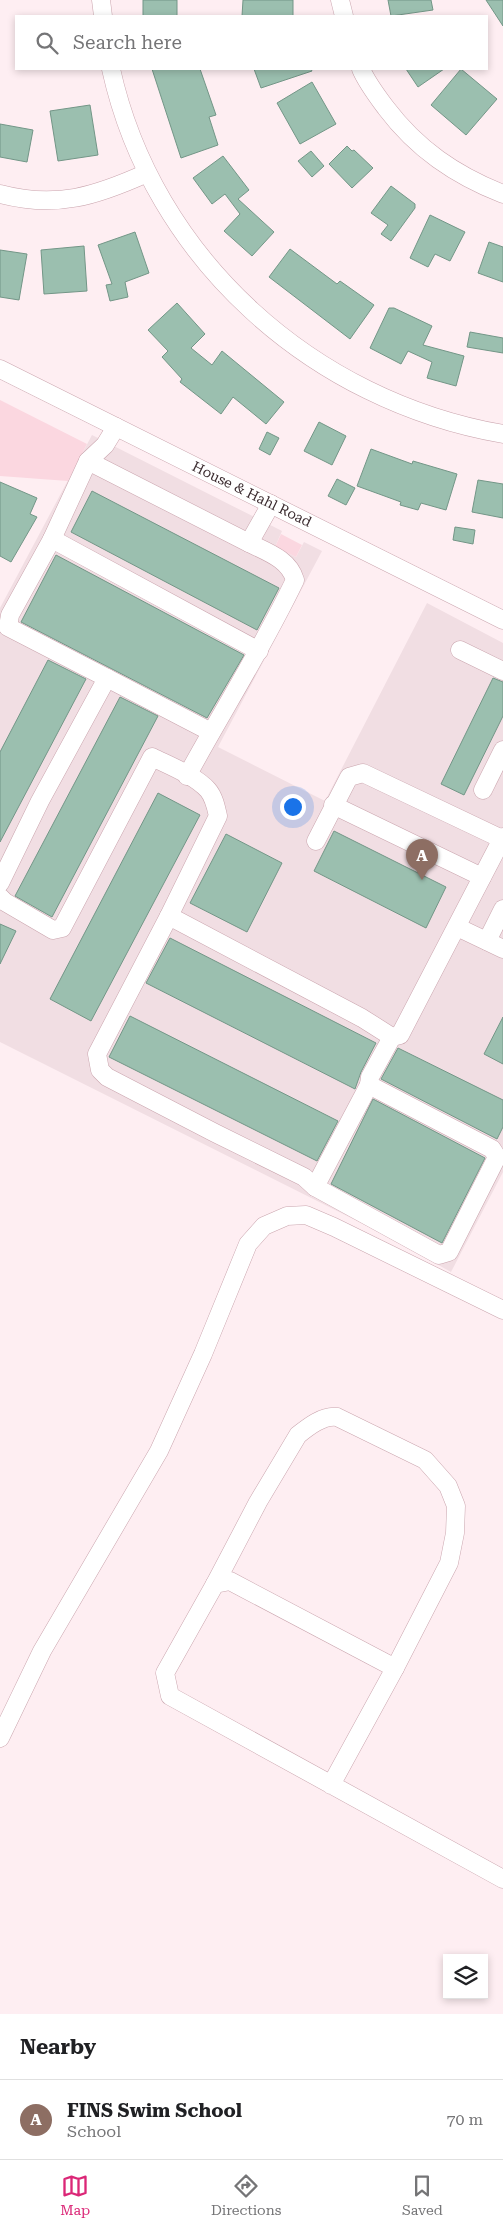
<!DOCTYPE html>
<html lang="en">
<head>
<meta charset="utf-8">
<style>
	body { margin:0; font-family:"Roboto Serif",serif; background:#f2f2f2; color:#202124 }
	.controls { position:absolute; right:15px; bottom:15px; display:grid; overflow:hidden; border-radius:0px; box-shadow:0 2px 8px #0003 }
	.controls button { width:45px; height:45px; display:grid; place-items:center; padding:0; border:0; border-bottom:1px solid #e0e0e0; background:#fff; color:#202124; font:25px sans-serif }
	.you { position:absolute; left:292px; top:806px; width:18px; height:18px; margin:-12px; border:4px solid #fff; border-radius:50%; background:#1a73e8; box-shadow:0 0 0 8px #1a73e833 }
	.badge { display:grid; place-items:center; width:32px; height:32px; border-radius:50%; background:#db2777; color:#fff; font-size:16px; font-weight:700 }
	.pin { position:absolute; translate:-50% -41px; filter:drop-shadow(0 1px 2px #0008) }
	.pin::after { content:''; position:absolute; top:26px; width:18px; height:15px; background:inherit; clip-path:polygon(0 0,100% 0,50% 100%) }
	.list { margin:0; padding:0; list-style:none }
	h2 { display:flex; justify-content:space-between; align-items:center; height:65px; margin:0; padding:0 20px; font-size:21px }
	h2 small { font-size:16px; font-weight:400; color:#757577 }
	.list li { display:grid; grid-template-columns:32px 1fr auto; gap:15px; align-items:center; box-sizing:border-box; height:80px; padding:0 20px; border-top:1px solid #e0e0e0 }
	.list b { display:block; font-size:19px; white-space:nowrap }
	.list p { margin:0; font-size:16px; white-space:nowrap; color:#757577 }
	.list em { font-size:16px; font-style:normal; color:#757577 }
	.icon { flex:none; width:28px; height:28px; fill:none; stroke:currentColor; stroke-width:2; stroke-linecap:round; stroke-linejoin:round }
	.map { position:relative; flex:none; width:503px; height:2014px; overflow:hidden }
	.search { position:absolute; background:#fff; box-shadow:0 2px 8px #0003; left:15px; right:15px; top:15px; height:55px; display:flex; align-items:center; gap:12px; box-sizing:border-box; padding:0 18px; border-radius:0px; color:#757577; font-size:19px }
	.sheet { height:145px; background:#fff }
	nav { display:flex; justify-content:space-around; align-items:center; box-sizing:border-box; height:70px; border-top:1px solid #e0e0e0; background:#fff; font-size:14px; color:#757577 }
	nav a { display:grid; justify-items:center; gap:2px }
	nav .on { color:#db2777 }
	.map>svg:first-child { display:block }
	.built { fill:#f1dee3 }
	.green { fill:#fbd7e0 }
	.building { fill:#9bbfaf; stroke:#739687 }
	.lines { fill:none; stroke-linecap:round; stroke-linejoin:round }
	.minor-casing { stroke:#caa5ae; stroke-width:19 }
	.minor { stroke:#fff; stroke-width:18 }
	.labels { text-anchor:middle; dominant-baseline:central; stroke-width:4; stroke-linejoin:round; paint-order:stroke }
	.street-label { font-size:14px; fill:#3a2b2f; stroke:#fff }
</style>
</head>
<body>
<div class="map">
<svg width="503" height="2014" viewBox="0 0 503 2014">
	<rect width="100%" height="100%" fill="#feeef2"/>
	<polygon class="built" points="92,435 282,531 275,547 296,557 304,542 322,551 218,747 325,801 427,603 503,643 503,1172 451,1272 379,1232 0,1042 0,608"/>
	<g class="green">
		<polygon points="0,400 87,444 68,481 0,476"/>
		<polygon points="281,534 302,545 296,557 275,547"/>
	</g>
	<g class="building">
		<rect x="143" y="0" width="34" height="16"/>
		<polygon points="243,0 293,0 293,16 242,16"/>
		<polygon points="388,0 431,0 433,10 391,16"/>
		<polygon points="486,0 503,0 503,26"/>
		<polygon points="152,69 200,69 216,115 209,117 218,145 181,158"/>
		<polygon points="254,69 311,69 312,71 261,88"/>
		<polygon points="406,69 444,69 418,87"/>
		<polygon points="461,69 497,99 466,135 431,105"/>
		<polygon points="312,82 336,124 300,144 277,103"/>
		<polygon points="90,105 98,155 58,161 50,111"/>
		<polygon points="0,124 33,130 27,162 0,157"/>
		<polygon points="347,146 352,151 354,150 373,168 352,188 329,164"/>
		<polygon points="311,151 324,166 312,177 298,161"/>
		<polygon points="223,156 249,190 238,199 274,232 252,256 224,231 240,214 225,194 212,204 193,178"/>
		<polygon points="391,186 415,204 415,208 391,241 381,234 388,225 371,213"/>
		<polygon points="430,215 465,232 450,261 435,254 428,267 410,258"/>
		<polygon points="135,232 149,273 125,282 128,297 110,301 106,285 112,284 98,245"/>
		<polygon points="489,242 503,247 503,282 478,273"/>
		<polygon points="84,246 87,291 44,294 41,250"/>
		<polygon points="290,249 337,284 340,281 374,305 350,339 269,277"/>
		<polygon points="0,250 27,254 19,300 0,297"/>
		<polygon points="177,303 205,334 191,348 212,365 222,351 284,402 266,424 233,397 221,414 180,382 182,379 162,357 168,351 148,330"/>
		<polygon points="389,308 394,308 432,326 423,345 464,356 456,386 427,378 432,362 408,351 401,364 370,348"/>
		<polygon points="470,332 503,338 503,353 467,347"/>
		<polygon points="319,422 346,436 332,465 304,451"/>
		<polygon points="267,432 279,438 270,455 259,449"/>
		<polygon points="371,449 412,464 413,461 457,474 446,510 421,503 418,510 400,505 401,502 357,486"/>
		<polygon points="337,479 355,488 346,505 328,496"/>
		<polygon points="478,480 503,484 503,518 472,512"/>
		<polygon points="0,482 37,498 30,514 37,517 11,562 0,556"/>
		<polygon points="92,491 279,588 257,630 71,532"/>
		<polygon points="455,527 475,530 473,544 453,540"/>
		<polygon points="56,555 244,655 207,718 21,622"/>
		<polygon points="48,660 86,679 0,842 0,752"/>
		<polygon points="493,678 503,682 503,716 464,795 441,784"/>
		<polygon points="120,697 158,716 52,917 15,896"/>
		<polygon points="158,793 200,815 91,1021 50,999"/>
		<polygon points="334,831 446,887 426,928 314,871"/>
		<polygon points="226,834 282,863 247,932 190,903"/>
		<polygon points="0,924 16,931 0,964"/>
		<polygon points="170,938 376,1043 361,1072 355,1089 146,983"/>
		<polygon points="130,1016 338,1121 317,1161 109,1057"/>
		<polygon points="503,1017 503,1064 484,1054"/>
		<polygon points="398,1048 503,1100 503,1127 497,1139 381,1079"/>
		<polygon points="373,1099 485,1158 442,1243 331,1184"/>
	</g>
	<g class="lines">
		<defs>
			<g id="minor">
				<polyline points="101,0 103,16"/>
				<polyline points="340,0 344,16"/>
				<path d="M 111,69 C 153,259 313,401 503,434"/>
				<path d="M 361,69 C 367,83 377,96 386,108 C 417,149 455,175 503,194"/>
				<path d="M 0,194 C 56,209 96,196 147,173"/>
				<polyline points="0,369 503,620"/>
				<polyline points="88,461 249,543 271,504"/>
				<polyline points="52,539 259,651"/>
				<polyline points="460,650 503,671"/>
				<polyline points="107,678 211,732"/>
				<path d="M 187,776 C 223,710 263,647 295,580 C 289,559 267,552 249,543"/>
				<polyline points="483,790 503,750"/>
				<polyline points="333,805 482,877"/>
				<polyline points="316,841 349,777 363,773 502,839"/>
				<polyline points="0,883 40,801 107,678 8,627 10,615 52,539 88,461 105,445 116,427"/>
				<path d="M 0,897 L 5,902 L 53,930 L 62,928 L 152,757 C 168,765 196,776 208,790 C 214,797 216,807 218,816 L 169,916 L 362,1018 L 392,1037 L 400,1035 L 503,837"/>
				<polyline points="169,916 97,1054 100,1070 107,1077 215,1133 304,1177 315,1187 439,1255 449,1252 497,1157 492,1149 369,1085 370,1077 392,1037"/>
				<polyline points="457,927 503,949"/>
				<polyline points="487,941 503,909"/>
				<polyline points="315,1187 369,1085"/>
				<path d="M 215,1584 L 258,1502 L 298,1435 C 308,1427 323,1415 337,1417 L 425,1460 L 448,1486 L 456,1506 L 455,1533 L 449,1563 L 395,1668"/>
				<polyline points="0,1738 42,1651 159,1451 203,1354 248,1244 264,1226 287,1216 306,1215 334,1227 503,1310"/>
				<polyline points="331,1785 395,1668 230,1581 215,1584 165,1673 170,1696 503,1879"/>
			</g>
		</defs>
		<use href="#minor" class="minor-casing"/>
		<use href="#minor" class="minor"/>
	</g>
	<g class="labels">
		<g class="street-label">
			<text transform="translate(252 494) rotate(26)">House &amp; Hahl Road</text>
		</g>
	</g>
</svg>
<div class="controls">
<button><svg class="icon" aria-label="layers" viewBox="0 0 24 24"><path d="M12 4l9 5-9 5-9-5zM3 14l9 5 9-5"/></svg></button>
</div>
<div class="you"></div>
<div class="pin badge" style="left:422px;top:880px;background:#8d6e63">A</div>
<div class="search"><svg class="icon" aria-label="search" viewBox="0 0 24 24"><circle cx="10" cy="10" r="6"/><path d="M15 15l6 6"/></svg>Search here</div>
</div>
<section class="sheet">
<h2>Nearby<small></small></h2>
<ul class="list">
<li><span class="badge" style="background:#8d6e63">A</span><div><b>FINS Swim School</b><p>School</p></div><em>70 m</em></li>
</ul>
</section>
<nav>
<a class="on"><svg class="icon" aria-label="map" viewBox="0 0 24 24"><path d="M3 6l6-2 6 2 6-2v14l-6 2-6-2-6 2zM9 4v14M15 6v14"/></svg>Map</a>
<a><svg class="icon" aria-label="directions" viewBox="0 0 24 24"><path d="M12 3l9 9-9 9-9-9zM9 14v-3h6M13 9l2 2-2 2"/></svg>Directions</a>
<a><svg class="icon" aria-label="saved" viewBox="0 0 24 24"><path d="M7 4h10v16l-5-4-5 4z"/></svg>Saved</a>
</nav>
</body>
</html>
